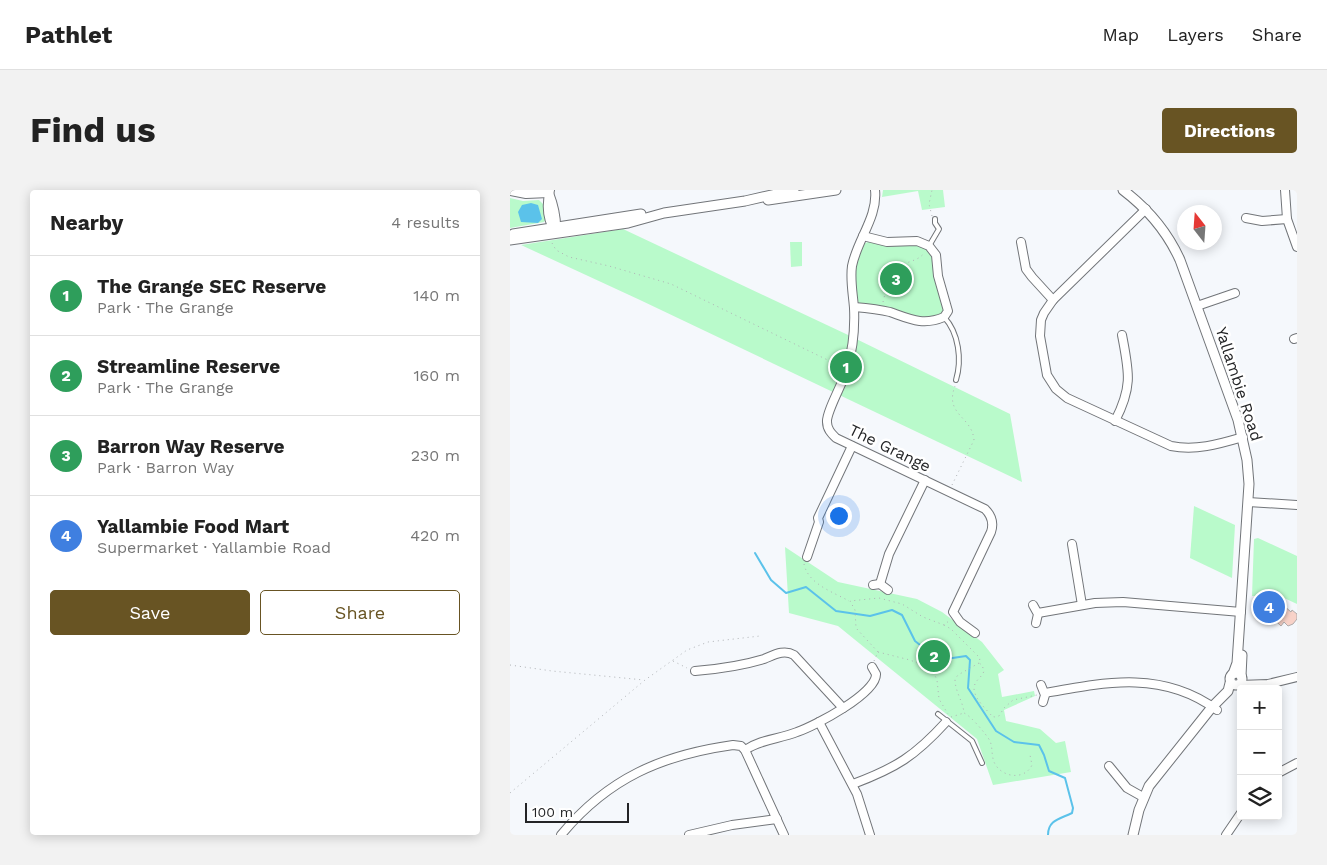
<!DOCTYPE html>
<html lang="en">
<head>
<meta charset="utf-8">
<style>
	body { margin:0; font-family:"Work Sans",sans-serif; background:#f2f2f2; color:#222 }
	.controls { position:absolute; right:15px; bottom:15px; display:grid; overflow:hidden; border-radius:5px; box-shadow:0 2px 12px #0003 }
	.controls button { width:45px; height:45px; display:grid; place-items:center; padding:0; border:0; border-bottom:1px solid #e0e0e0; background:#fff; color:#222; font:25px sans-serif }
	.compass { position:absolute; left:667px; top:15px; width:45px; height:45px; border-radius:50%; background:#fff; box-shadow:0 2px 12px #0003; rotate:343deg }
	.scale { position:absolute; left:15px; bottom:12px; width:104px; box-sizing:border-box; padding-left:5px; border:2px solid #232426; border-top:0; font-size:14px; line-height:18px; white-space:nowrap; color:#232426; -webkit-text-stroke:4px #fff; paint-order:stroke }
	.you { position:absolute; left:328px; top:325px; width:18px; height:18px; margin:-12px; border:4px solid #fff; border-radius:50%; background:#1a73e8; box-shadow:0 0 0 8px #1a73e833 }
	.badge { display:grid; place-items:center; width:32px; height:32px; border-radius:50%; background:#685423; color:#fff; font-size:16px; font-weight:700 }
	.pin { position:absolute; translate:-50% -50%; border:2px solid #fff; box-shadow:0 1px 5px #0006 }
	.list { margin:0; padding:0; list-style:none }
	h2 { display:flex; justify-content:space-between; align-items:center; height:65px; margin:0; padding:0 20px; font-size:21px }
	h2 small { font-size:16px; font-weight:400; color:#767676 }
	.list li { display:grid; grid-template-columns:32px 1fr auto; gap:15px; align-items:center; box-sizing:border-box; height:80px; padding:0 20px; border-top:1px solid #e0e0e0 }
	.list b { display:block; font-size:19px; white-space:nowrap }
	.list p { margin:0; font-size:16px; white-space:nowrap; color:#767676 }
	.list em { font-size:16px; font-style:normal; color:#767676 }
	.actions { display:flex; gap:10px; padding:15px 20px }
	.actions a { flex:1; padding:11px 0; border:1px solid #685423; border-radius:5px; text-align:center; font-size:18px; color:#685423 }
	.actions .main { background:#685423; color:#fff }
	.icon { flex:none; width:28px; height:28px; fill:none; stroke:currentColor; stroke-width:2; stroke-linecap:round; stroke-linejoin:round }
	.map { position:relative; flex:none; width:787px; height:645px; overflow:hidden; border-radius:5px }
	header { display:flex; align-items:center; gap:30px; box-sizing:border-box; height:70px; padding:0 25px; background:#fff; border-bottom:1px solid #e0e0e0 }
	header strong { font-size:24px }
	nav { display:flex; gap:28px; margin-inline-start:auto; font-size:18px }
	.intro { display:flex; align-items:center; justify-content:space-between; box-sizing:border-box; height:120px; padding:0 30px }
	h1 { margin:0; font-size:35px }
	.button { padding:12px 22px; border-radius:5px; background:#685423; color:#fff; font-size:18px; font-weight:700 }
	main { display:flex; gap:30px; padding:0 30px }
	aside { flex:1; background:#fff; border-radius:5px; box-shadow:0 2px 12px #0003 }
	.map>svg:first-child { display:block }
	.green { fill:#b9facb }
	.water { fill:#5bc2ea }
	.lines { fill:none; stroke-linecap:round; stroke-linejoin:round }
	.stream { stroke:#5bc2ea; stroke-width:2 }
	.building { fill:#f8d2c8; stroke:#b0abaa }
	.service-casing { stroke:#727579; stroke-width:6 }
	.minor-casing { stroke:#727579; stroke-width:10 }
	.tertiary-casing { stroke:#727579; stroke-width:11 }
	.path { stroke:#afb2b5; stroke-width:1; stroke-dasharray:1 4; stroke-linecap:butt }
	.service { stroke:#fff; stroke-width:4 }
	.minor { stroke:#fff; stroke-width:8 }
	.tertiary { stroke:#fff; stroke-width:9 }
	.labels { text-anchor:middle; dominant-baseline:central; stroke-width:5; stroke-linejoin:round; paint-order:stroke }
	.street-label { font-size:16px; fill:#232426; stroke:#fff }
</style>
</head>
<body>
<header>
<strong>Pathlet</strong>
<nav><a>Map</a><a>Layers</a><a>Share</a></nav>
</header>
<div class="intro"><h1>Find us</h1><a class="button">Directions</a></div>
<main>
<aside>
<h2>Nearby<small>4 results</small></h2>
<ul class="list">
<li><span class="badge" style="background:#2e9e5b">1</span><div><b>The Grange SEC Reserve</b><p>Park · The Grange</p></div><em>140 m</em></li>
<li><span class="badge" style="background:#2e9e5b">2</span><div><b>Streamline Reserve</b><p>Park · The Grange</p></div><em>160 m</em></li>
<li><span class="badge" style="background:#2e9e5b">3</span><div><b>Barron Way Reserve</b><p>Park · Barron Way</p></div><em>230 m</em></li>
<li><span class="badge" style="background:#3f7fe0">4</span><div><b>Yallambie Food Mart</b><p>Supermarket · Yallambie Road</p></div><em>420 m</em></li>
</ul>
<div class="actions"><a class="main">Save</a><a>Share</a></div>
</aside>
<div class="map">
<svg width="787" height="645" viewBox="0 0 787 645">
	<rect width="100%" height="100%" fill="#f5f8fc"/>
	<g class="green">
		<polygon points="373,0 433,0 435,17 412,20 408,1 372,7"/>
		<polygon points="0,8 13,11 29,10 34,15 36,29 34,32 0,38"/>
		<polygon points="113,39 336,144 500,224 512,292 130,110 11,55"/>
		<polygon points="280,52 292,52 292,76 281,77"/>
		<path d="M 358,52 L 388,55 L 407,54 L 418,59 L 423,65 L 436,118 L 432,126 L 410,129 L 349,114 C 342,94 345,73 353,54 Z"/>
		<polygon points="684,316 725,335 722,388 680,368"/>
		<polygon points="748,348 787,366 787,414 772,407 742,406 744,349"/>
		<polygon points="275,357 328,392 407,409 432,422 472,452 494,480 488,484 492,507 524,501 525,506 494,520 496,531 530,539 546,553 555,551 561,582 483,595 467,549 328,436 279,423"/>
	</g>
	<polygon class="water" points="21,13 28,15 32,29 28,33 11,32 8,22 12,15"/>
	<g class="lines">
		<path class="stream" d="M 245,363 L 261,390 L 276,403 L 296,397 L 326,421 L 360,426 L 382,420 L 392,425 L 405,451 L 429,470 L 456,466 L 460,470 L 458,498 L 486,541 L 504,552 L 529,555 L 534,565 L 539,581 L 555,588 L 563,618 L 562,623 C 550,629 538,630 538,645"/>
	</g>
	<polygon class="building" points="758,408 770,418 773,415 781,422 782,420 787,424 787,429 783,434 778,436 774,432 771,436 750,416"/>
	<g class="lines">
		<defs>
			<g id="service">
				<polyline points="419,56 429,39 425,33 425,29"/>
				<path d="M 434,127 C 449,143 452,170 446,190"/>
				<polyline points="428,524 462,551 472,573"/>
			</g>
			<g id="minor">
				<path d="M 40,0 C 36,15 37,29 45,42"/>
				<path d="M 365,0 C 368,27 347,50 342,76 C 340,90 343,104 344,118 C 345,139 343,159 337,179 C 334,191 316,222 317,232 C 317,239 321,243 326,248 L 475,319 C 482,326 484,333 481,342 L 443,422 L 450,432 L 465,443"/>
				<polyline points="775,0 777,29 787,57"/>
				<polyline points="0,1 16,4 39,3"/>
				<path d="M 39,3 C 44,16 47,29 46,43"/>
				<path d="M 636,19 L 543,110 L 534,123 L 531,130 L 530,146 L 537,185 L 546,199 L 557,208 L 661,256 C 686,261 709,254 733,247"/>
				<polyline points="736,28 752,31 777,29"/>
				<polyline points="511,52 516,79 522,87 543,110"/>
				<polyline points="687,116 725,103"/>
				<path d="M 344,117 C 356,118 368,119 380,122 C 400,129 413,136 434,127 L 438,121 L 428,86 L 426,65 L 419,56 L 407,51 L 377,52 L 353,46"/>
				<polyline points="784,149 787,148"/>
				<path d="M 605,231 C 623,196 619,182 612,145"/>
				<polyline points="738,312 787,315"/>
				<polyline points="562,354 572,415"/>
				<polyline points="297,367 309,332 308,328 342,256"/>
				<polyline points="370,394 379,364 415,290"/>
				<polyline points="363,395 370,394 378,400"/>
				<polyline points="523,415 528,424 526,433"/>
				<polyline points="528,423 585,413 613,412 731,422"/>
				<path d="M 185,481 C 209,479 231,476 254,469 C 264,465 274,459 284,465 L 333,518"/>
				<polyline points="531,495 535,505 533,512"/>
				<polyline points="729,495 758,494 787,487"/>
				<path d="M 535,503 C 595,492 653,480 707,520"/>
				<polyline points="309,532 347,604 360,645"/>
				<path d="M 235,560 C 251,549 270,549 287,542 C 305,536 367,503 366,484 L 362,477"/>
				<polyline points="599,576 617,598 633,607"/>
				<polyline points="768,583 787,573"/>
				<path d="M 343,594 C 386,578 405,566 436,532"/>
				<path d="M 51,645 C 98,588 152,565 223,555 L 231,556 L 235,560 L 274,645"/>
				<polyline points="179,645 222,635 267,629"/>
				<polyline points="716,645 731,623"/>
			</g>
			<g id="tertiary">
				<path d="M 613,0 C 638,19 657,41 670,70 L 728,230 L 737,270 L 739,294 L 727,473 L 723,484"/>
				<polyline points="258,10 326,0"/>
				<polyline points="3,44 131,24"/>
				<polyline points="0,50 118,33 154,23 235,11 284,0"/>
				<circle cx="726" cy="489" r="6"/>
				<polyline points="731,486 732,465"/>
				<polyline points="623,645 629,620 639,596 702,517 718,501 720,493"/>
			</g>
		</defs>
		<use href="#service" class="service-casing"/>
		<use href="#minor" class="minor-casing"/>
		<use href="#tertiary" class="tertiary-casing"/>
		<g class="path">
			<polyline points="422,26 419,14 422,0"/>
			<polyline points="42,53 46,60 59,67 99,76 161,94 330,176"/>
			<path d="M 373,112 C 377,97 378,81 394,74 C 403,70 409,70 415,62"/>
			<path d="M 442,295 L 464,250 C 462,226 434,225 445,196"/>
			<path d="M 294,374 C 298,394 323,402 339,411"/>
			<path d="M 434,435 L 441,439 L 470,468 L 469,473 L 472,475 L 474,481 C 472,487 467,489 465,494 C 460,505 476,519 482,526 L 484,527 L 489,526 L 494,518 L 503,510 L 527,505"/>
			<polyline points="368,462 400,470 422,479 427,490 429,509 438,524"/>
			<polyline points="163,471 177,478"/>
			<polyline points="364,471 368,462 346,438 345,420 340,411 369,408 392,414 413,427 434,435 440,430"/>
			<path d="M 469,473 L 448,485 L 445,489 C 445,502 453,511 454,523 C 460,525 477,545 480,551 C 483,558 481,567 485,574 C 493,588 515,590 522,575 L 520,565"/>
			<polyline points="0,475 42,481 134,490"/>
			<polyline points="441,527 454,523"/>
			<polyline points="0,603 135,490 177,460 198,452 250,446"/>
		</g>
		<use href="#service" class="service"/>
		<use href="#minor" class="minor"/>
		<use href="#tertiary" class="tertiary"/>
	</g>
	<g class="labels">
		<g class="street-label">
			<text transform="translate(729 194) rotate(72)">Yallambie Road</text>
			<text transform="translate(380 258) rotate(26)">The Grange</text>
		</g>
	</g>
</svg>
<div class="controls">
<button>+</button>
<button>−</button>
<button><svg class="icon" aria-label="layers" viewBox="0 0 24 24"><path d="M12 4l9 5-9 5-9-5zM3 14l9 5 9-5"/></svg></button>
</div>
<svg class="compass" viewBox="-18 -18 36 36"><path d="M0-13l5 13h-10z" fill="#e53935"/><path d="M0 13l5-13h-10z" fill="#767676"/></svg>
<div class="scale">100 m</div>
<div class="you"></div>
<div class="pin badge" style="left:336px;top:177px;background:#2e9e5b">1</div>
<div class="pin badge" style="left:424px;top:466px;background:#2e9e5b">2</div>
<div class="pin badge" style="left:386px;top:89px;background:#2e9e5b">3</div>
<div class="pin badge" style="left:759px;top:417px;background:#3f7fe0">4</div>
</div>
</main>
</body>
</html>
